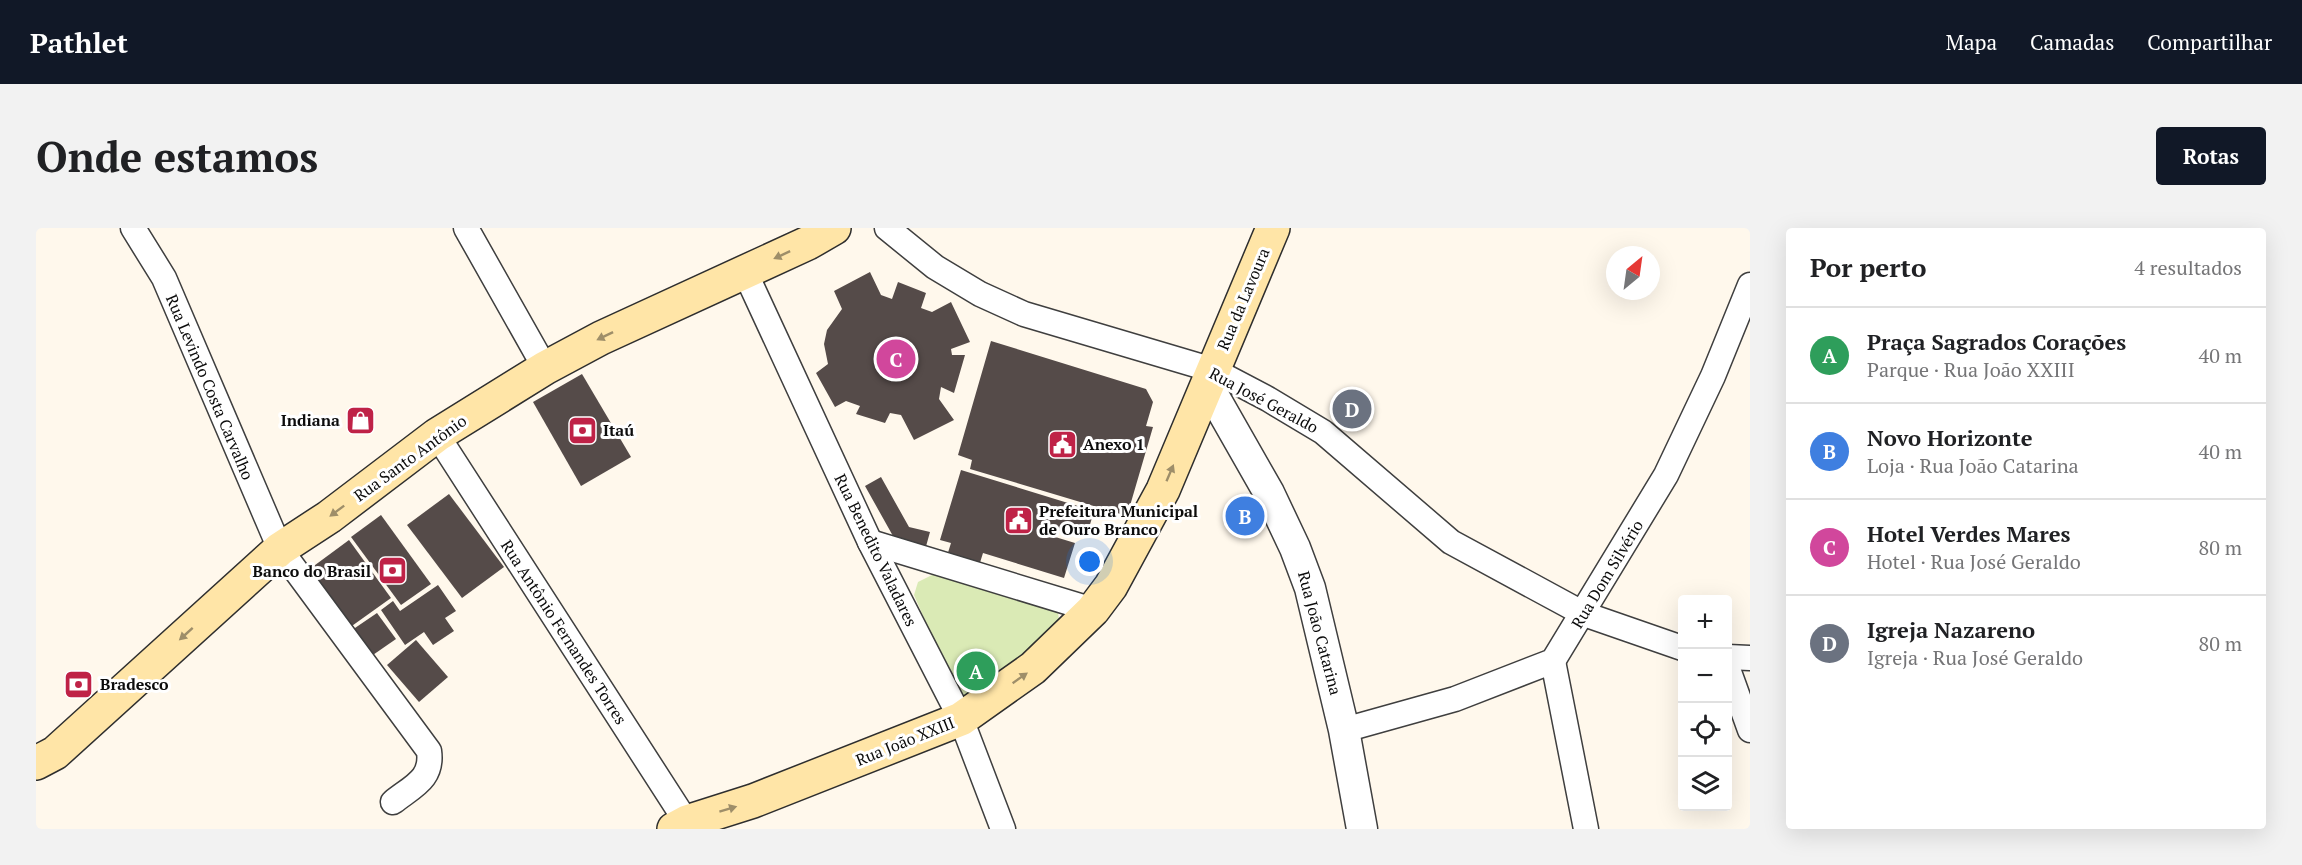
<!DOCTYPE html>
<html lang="pt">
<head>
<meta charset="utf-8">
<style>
	body { margin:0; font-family:"PT Serif",serif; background:#f2f2f2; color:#202124 }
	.controls { position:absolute; right:18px; bottom:18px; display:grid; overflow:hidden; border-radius:6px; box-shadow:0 6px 24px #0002 }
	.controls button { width:54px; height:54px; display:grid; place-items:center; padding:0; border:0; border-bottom:2px solid #e0e0e0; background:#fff; color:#202124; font:30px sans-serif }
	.compass { position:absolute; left:1570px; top:18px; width:54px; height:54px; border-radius:50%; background:#fff; box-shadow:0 6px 24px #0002; rotate:29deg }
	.you { position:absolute; left:1054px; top:334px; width:21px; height:21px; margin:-15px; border:4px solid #fff; border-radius:50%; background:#1a73e8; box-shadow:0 0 0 9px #1a73e833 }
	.badge { display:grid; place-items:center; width:39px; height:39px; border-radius:50%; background:#111827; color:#fff; font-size:20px; font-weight:700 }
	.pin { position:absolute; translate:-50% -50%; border:3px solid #fff; box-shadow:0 2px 6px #0006 }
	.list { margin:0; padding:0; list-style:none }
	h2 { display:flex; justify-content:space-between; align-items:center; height:78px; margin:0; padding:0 24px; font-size:26px }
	h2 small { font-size:20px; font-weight:400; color:#757577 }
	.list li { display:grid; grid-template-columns:39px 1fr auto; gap:18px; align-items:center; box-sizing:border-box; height:96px; padding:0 24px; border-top:2px solid #e0e0e0 }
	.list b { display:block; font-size:22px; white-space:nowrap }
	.list p { margin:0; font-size:20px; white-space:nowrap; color:#757577 }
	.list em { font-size:20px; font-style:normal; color:#757577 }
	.icon { flex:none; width:33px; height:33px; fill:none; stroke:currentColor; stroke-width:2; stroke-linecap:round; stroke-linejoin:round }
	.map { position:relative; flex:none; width:1714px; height:601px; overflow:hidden; border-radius:6px }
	header { display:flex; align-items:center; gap:36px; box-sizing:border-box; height:84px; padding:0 30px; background:#111827; color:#fff }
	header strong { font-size:28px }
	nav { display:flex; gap:33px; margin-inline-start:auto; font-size:21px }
	.intro { display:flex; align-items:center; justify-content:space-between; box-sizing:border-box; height:144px; padding:0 36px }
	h1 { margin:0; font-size:42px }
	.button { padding:15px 27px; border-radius:6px; background:#111827; color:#fff; font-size:21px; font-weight:700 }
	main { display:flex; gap:36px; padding:0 36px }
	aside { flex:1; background:#fff; border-radius:6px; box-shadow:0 6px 24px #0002 }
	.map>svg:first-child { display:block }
	.green { fill:#daeab5 }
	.building { fill:#554b49 }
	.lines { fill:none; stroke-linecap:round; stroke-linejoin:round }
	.minor-casing { stroke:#3f3f3f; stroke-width:27 }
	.tertiary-casing { stroke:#3f3f3f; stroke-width:33 }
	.secondary-casing { stroke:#2e2e2e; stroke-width:36 }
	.minor { stroke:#fff; stroke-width:24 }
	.tertiary { stroke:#fff; stroke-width:30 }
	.secondary { stroke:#ffe5a7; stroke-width:33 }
	.oneway { fill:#9e8e69 }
	.labels { text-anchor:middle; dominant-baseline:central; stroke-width:6; stroke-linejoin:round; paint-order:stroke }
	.street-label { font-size:16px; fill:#0c0c0c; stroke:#fff }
	.poi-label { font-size:16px; font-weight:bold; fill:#0c0c0c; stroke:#fff; text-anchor:start }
</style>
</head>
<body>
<header>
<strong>Pathlet</strong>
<nav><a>Mapa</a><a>Camadas</a><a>Compartilhar</a></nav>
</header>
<div class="intro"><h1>Onde estamos</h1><a class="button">Rotas</a></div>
<main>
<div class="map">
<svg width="1714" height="601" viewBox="0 0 1714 601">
	<rect width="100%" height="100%" fill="#fff8ec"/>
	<polygon class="green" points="900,345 1009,376 1022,385 1024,397 1015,410 925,476 878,367 882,354"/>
	<g class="building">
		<polygon points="834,44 845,67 856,71 862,54 890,65 885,80 896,84 915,74 934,114 915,121 916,127 929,127 918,165 905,159 903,171 918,192 878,212 865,187 854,185 849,195 820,186 824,178 810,173 799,179 780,145 792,136 788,116 791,102 806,81 798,63"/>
		<polygon points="955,113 1110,161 1117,174 1110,198 1117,199 1091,288 934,241 936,232 922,227"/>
		<polygon points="546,146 595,229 545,258 497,174"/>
		<polygon points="925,242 1058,283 1050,310 1018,301 1016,308 1039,315 1028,350 947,325 942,341 910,331 915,315 904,312"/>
		<polygon points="845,249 873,299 894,304 889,322 867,317 857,308 829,258"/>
		<polygon points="413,266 468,339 426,370 371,297"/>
		<polygon points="345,287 395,356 365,377 315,309"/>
		<polygon points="313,312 355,370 313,400 271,343"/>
		<polygon points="402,357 420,383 409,390 418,403 397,417 388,404 369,417 345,382 357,373 364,383"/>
		<polygon points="341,385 360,411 334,429 316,402"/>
		<polygon points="380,412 412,449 383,474 351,437"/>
	</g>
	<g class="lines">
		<defs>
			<g id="minor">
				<path d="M 97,0 L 128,50 L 244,321 L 393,523 C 397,551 377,558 357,574"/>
				<polyline points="430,0 509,140"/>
				<polyline points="851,0 899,39 944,66 988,86 1177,142 1232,171 1287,204 1415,314 1548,386 1646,420"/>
				<polyline points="709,44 834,314 925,491 967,601"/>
				<polyline points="401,207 655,601"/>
				<polyline points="834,314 1057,382"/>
				<polyline points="1692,429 1714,430"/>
				<polyline points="1517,433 1550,601"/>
				<polyline points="1692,441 1714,502"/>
				<polyline points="1308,502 1419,471 1517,433 1630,247 1677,148 1714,57"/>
			</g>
			<polyline id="tertiary" points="1172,158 1233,265 1259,320 1274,360 1308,502 1326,601"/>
			<g id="secondary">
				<polyline points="0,535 19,525 244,321 293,289 401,207 509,140 565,110 772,15 798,0"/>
				<polyline points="638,601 651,594 717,573 925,491 997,440 1057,382 1075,358 1127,262 1237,0"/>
			</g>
		</defs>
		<use href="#minor" class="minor-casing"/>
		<use href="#tertiary" class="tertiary-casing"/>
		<use href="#secondary" class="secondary-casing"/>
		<use href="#minor" class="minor"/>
		<use href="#tertiary" class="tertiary"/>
		<use href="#secondary" class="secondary"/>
	</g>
	<defs><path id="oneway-solid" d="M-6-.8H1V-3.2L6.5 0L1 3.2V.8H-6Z" transform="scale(1.5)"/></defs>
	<g class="oneway">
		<use href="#oneway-solid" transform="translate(746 27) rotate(155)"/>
		<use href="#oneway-solid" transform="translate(569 108) rotate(154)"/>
		<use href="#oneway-solid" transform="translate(1134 245) rotate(-67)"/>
		<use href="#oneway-solid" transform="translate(301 283) rotate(143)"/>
		<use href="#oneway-solid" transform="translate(150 406) rotate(138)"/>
		<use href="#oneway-solid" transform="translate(984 450) rotate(-35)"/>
		<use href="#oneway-solid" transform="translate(692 581) rotate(-17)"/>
	</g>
	<defs>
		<symbol id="shop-square" viewBox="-11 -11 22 22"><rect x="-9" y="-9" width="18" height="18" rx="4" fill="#bf2247" stroke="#fff"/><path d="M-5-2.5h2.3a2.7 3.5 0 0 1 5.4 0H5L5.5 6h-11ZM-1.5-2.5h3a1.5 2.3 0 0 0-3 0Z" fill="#fff"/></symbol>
		<symbol id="bank-square" viewBox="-11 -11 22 22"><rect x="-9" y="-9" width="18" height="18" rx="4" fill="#bf2247" stroke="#fff"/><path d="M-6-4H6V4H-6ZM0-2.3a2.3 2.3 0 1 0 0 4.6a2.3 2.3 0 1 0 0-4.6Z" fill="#fff"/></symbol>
		<symbol id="civic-square" viewBox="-11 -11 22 22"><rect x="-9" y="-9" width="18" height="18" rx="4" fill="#bf2247" stroke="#fff"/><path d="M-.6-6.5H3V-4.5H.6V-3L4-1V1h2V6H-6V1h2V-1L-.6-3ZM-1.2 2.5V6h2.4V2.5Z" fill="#fff"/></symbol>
	</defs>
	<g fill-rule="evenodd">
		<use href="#shop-square" x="308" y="176" width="33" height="33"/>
		<use href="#bank-square" x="530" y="186" width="33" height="33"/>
		<use href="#civic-square" x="1010" y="200" width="33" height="33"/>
		<use href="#civic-square" x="966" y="276" width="33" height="33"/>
		<use href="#bank-square" x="340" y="326" width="33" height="33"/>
		<use href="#bank-square" x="26" y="440" width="33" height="33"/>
	</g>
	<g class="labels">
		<g class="street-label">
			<text transform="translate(1207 71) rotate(-67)">Rua da Lavoura</text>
			<text transform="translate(174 159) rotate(67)">Rua Levindo Costa Carvalho</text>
			<text transform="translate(1228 172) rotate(28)">Rua José Geraldo</text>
			<text transform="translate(374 230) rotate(-36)">Rua Santo Antônio</text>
			<text transform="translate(840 322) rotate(64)">Rua Benedito Valadares</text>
			<text transform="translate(1571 346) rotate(-59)">Rua Dom Silvério</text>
			<text transform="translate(528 404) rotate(57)">Rua Antônio Fernandes Torres</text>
			<text transform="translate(1284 405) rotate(75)">Rua João Catarina</text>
			<text transform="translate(869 513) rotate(-22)">Rua João XXIII</text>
		</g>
		<g class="poi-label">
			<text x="304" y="192" text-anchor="end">Indiana</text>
			<text x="567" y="202">Itaú</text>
			<text x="1047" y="216">Anexo 1</text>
			<text x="1003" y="283">Prefeitura Municipal<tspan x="1003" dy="18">de Ouro Branco</tspan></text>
			<text x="335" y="343" text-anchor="end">Banco do Brasil</text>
			<text x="64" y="456">Bradesco</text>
		</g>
	</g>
</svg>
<div class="controls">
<button>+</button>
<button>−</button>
<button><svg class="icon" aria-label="locate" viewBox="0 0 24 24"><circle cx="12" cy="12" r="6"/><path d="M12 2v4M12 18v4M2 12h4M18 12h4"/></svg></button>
<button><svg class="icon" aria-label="layers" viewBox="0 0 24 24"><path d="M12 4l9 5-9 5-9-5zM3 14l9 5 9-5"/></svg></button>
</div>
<svg class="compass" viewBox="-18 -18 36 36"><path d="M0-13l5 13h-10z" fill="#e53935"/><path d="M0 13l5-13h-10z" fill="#757577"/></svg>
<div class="you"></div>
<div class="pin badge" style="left:940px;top:443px;background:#2e9e5b">A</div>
<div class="pin badge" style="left:1209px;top:288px;background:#3f7fe0">B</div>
<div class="pin badge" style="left:860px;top:131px;background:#d1479c">C</div>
<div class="pin badge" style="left:1316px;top:181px;background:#6b7280">D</div>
</div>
<aside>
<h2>Por perto<small>4 resultados</small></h2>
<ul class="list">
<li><span class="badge" style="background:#2e9e5b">A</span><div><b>Praça Sagrados Corações</b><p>Parque · Rua João XXIII</p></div><em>40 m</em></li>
<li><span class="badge" style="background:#3f7fe0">B</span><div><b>Novo Horizonte</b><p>Loja · Rua João Catarina</p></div><em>40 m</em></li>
<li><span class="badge" style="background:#d1479c">C</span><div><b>Hotel Verdes Mares</b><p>Hotel · Rua José Geraldo</p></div><em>80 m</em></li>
<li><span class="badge" style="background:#6b7280">D</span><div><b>Igreja Nazareno</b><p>Igreja · Rua José Geraldo</p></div><em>80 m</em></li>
</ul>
</aside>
</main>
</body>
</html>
